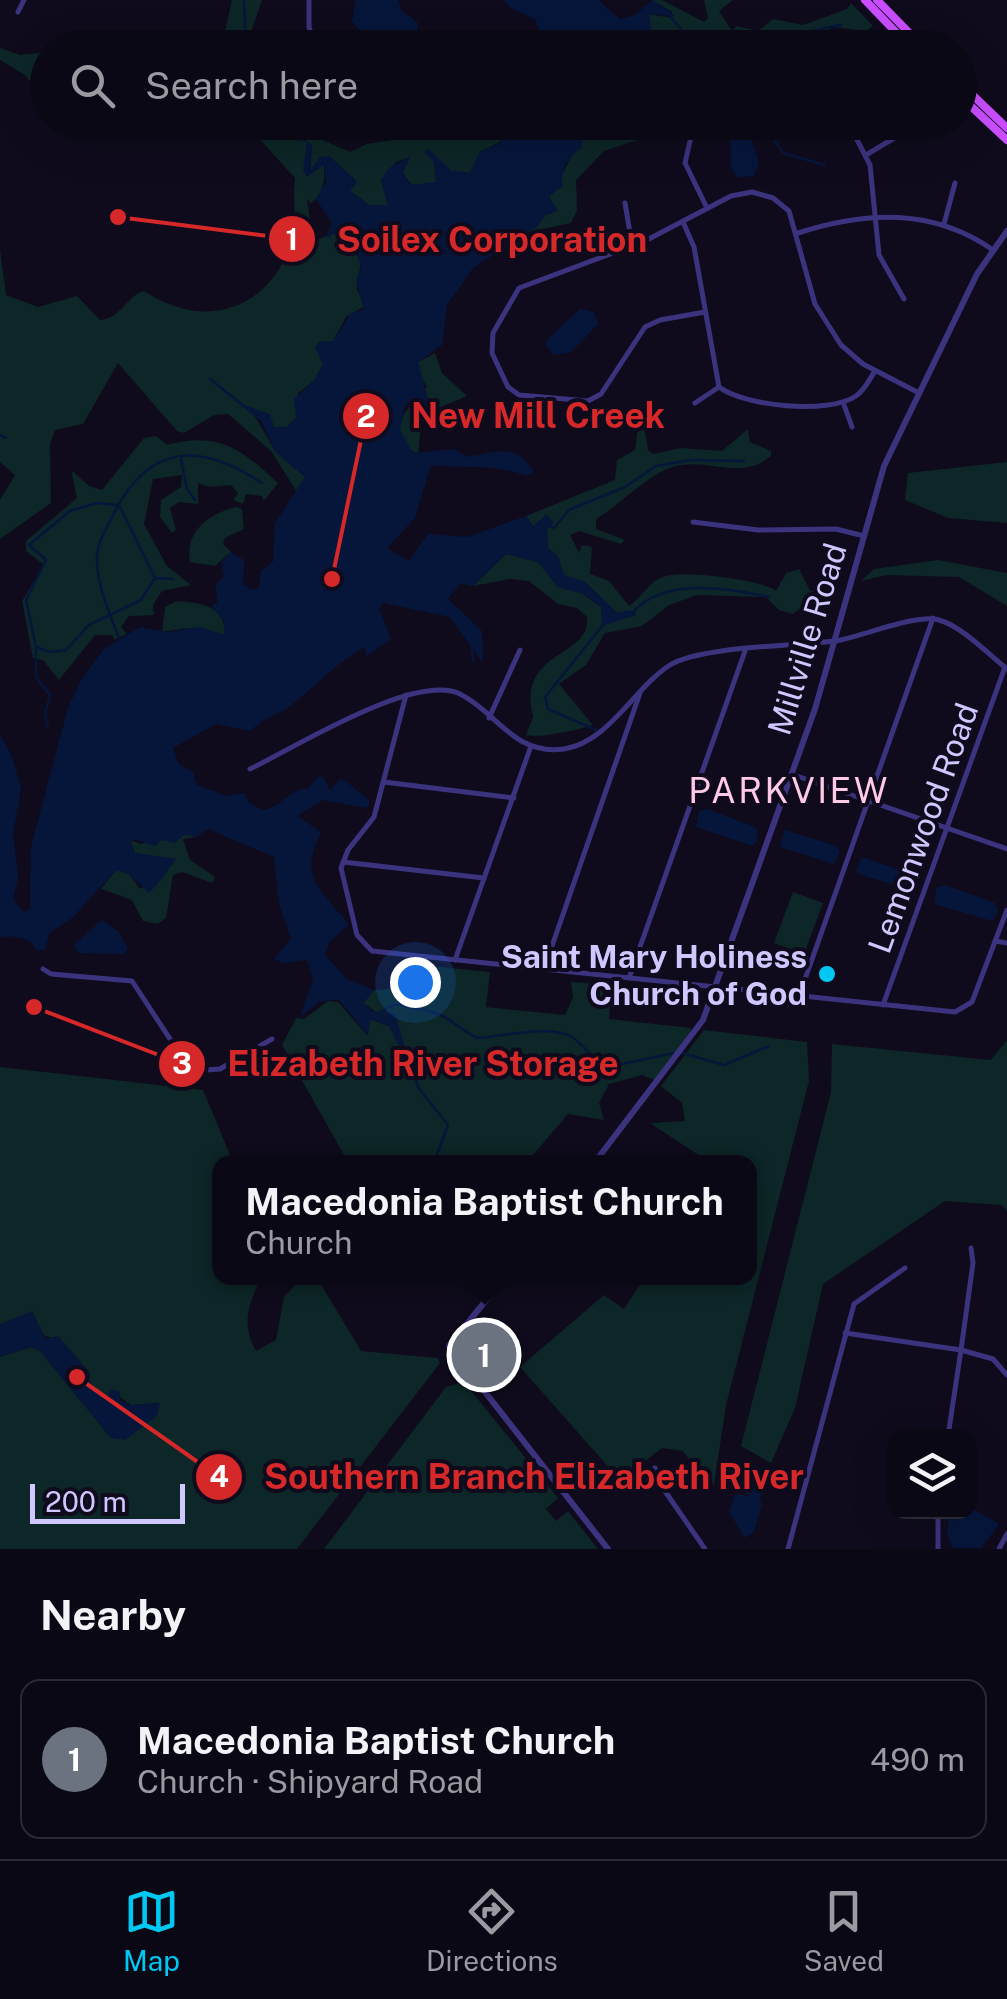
<!DOCTYPE html>
<html lang="en">
<head>
<meta charset="utf-8">
<style>
	body { margin:0; font-family:"Public Sans",sans-serif; background:#14111f; color:#f1f3f6 }
	.controls { position:absolute; right:30px; bottom:30px; display:grid; overflow:hidden; border-radius:20px; box-shadow:0 10px 40px #0002 }
	.controls button { width:90px; height:90px; display:grid; place-items:center; padding:0; border:0; border-bottom:2px solid #2b2935; background:#0b0816; color:#f1f3f6; font:50px sans-serif }
	.scale { position:absolute; left:30px; bottom:25px; width:155px; box-sizing:border-box; padding-left:10px; border:5px solid #d1c7ff; border-top:0; font-size:28px; line-height:35px; white-space:nowrap; color:#d1c7ff; -webkit-text-stroke:8px #0f0b1d; paint-order:stroke }
	.you { position:absolute; left:415px; top:982px; width:35px; height:35px; margin:-25px; border:8px solid #fff; border-radius:50%; background:#1a73e8; box-shadow:0 0 0 15px #1a73e833 }
	.badge { display:grid; place-items:center; width:65px; height:65px; border-radius:50%; background:#00c8f2; color:#fff; font-size:32px; font-weight:700 }
	.pin { position:absolute; translate:-50% -50%; border:5px solid #fff; box-shadow:0 2px 10px #0006 }
	.popup { position:absolute; left:212px; top:1155px; width:545px; height:130px; box-sizing:border-box; display:grid; place-content:center; border-radius:20px; background:#0b0816; filter:drop-shadow(0 2px 8px #0005); font-size:32px; white-space:nowrap; color:#9a9aa1 }
	.popup b { font-size:38px; color:#f1f3f6 }
	.popup::after { content:''; position:absolute; left:50%; top:100%; margin-left:-20px; border:20px solid transparent; border-top-color:#0b0816 }
	.list { margin:0; padding:0; list-style:none }
	h2 { display:flex; justify-content:space-between; align-items:center; height:130px; margin:0; padding:0 40px; font-size:42px }
	h2 small { font-size:32px; font-weight:400; color:#9a9aa1 }
	.list li { display:grid; grid-template-columns:65px 1fr auto; gap:30px; align-items:center; box-sizing:border-box; height:160px; margin:0 20px 20px; padding:0 20px; border:2px solid #2b2935; border-radius:20px }
	.list b { display:block; font-size:38px; white-space:nowrap }
	.list p { margin:0; font-size:32px; white-space:nowrap; color:#9a9aa1 }
	.list em { font-size:32px; font-style:normal; color:#9a9aa1 }
	.icon { flex:none; width:55px; height:55px; fill:none; stroke:currentColor; stroke-width:2; stroke-linecap:round; stroke-linejoin:round }
	.map { position:relative; flex:none; width:1007px; height:1549px; overflow:hidden }
	.search { position:absolute; background:#0b0816; box-shadow:0 10px 40px #0002; left:30px; right:30px; top:30px; height:110px; display:flex; align-items:center; gap:25px; box-sizing:border-box; padding:0 35px; border-radius:55px; color:#9a9aa1; font-size:38px }
	.sheet { height:310px; background:#0b0816 }
	nav { display:flex; justify-content:space-around; align-items:center; box-sizing:border-box; height:140px; border-top:2px solid #2b2935; background:#0b0816; font-size:28px; color:#9a9aa1 }
	nav a { display:grid; justify-items:center; gap:5px }
	nav .on { color:#00c8f2 }
	.map>svg:first-child { display:block }
	.green { fill:#0d2627 }
	.water { fill:#06163b }
	.lines { fill:none; stroke-linecap:round; stroke-linejoin:round }
	.stream { stroke:#06163b; stroke-width:2.5 }
	.minor { stroke:#3c337f; stroke-width:5 }
	.tertiary { stroke:#3c337f; stroke-width:6 }
	.primary { stroke:#ca4eff; stroke-width:8 }
	.poi-dot { fill:#00c8f2; stroke:#0f0b1d; stroke-width:4 }
	.labels { text-anchor:middle; dominant-baseline:central; stroke-width:8; stroke-linejoin:round; paint-order:stroke }
	.street-label { font-size:32px; fill:#d1c7ff; stroke:#0f0b1d }
	.poi-label { font-size:32px; font-weight:bold; fill:#d1c7ff; stroke:#0f0b1d; text-anchor:end }
	.neighbourhood-label { font-size:35px; letter-spacing:2.5px; fill:#ffc9e7; stroke:#0f0b1d }
	.leader { fill:none; stroke:#d62828; stroke-width:4 }
	.callout-dot { fill:#d62828; stroke:#0f0b1d; stroke-width:4 }
	.mark-label { font-size:30px; text-anchor:middle; font-weight:bold; fill:#fff }
	.callout-label { font-size:35px; text-anchor:middle; font-weight:bold; fill:#d62828; stroke:#0f0b1d; stroke-width:8; stroke-linejoin:round; paint-order:stroke }
</style>
</head>
<body>
<div class="map">
<svg width="1007" height="1549" viewBox="0 0 1007 1549">
	<rect width="100%" height="100%" fill="#0f0b1d"/>
	<g class="green">
		<polygon points="232,0 262,0 252,29 254,47 62,47 133,38 182,37 218,43 224,36"/>
		<polygon points="652,0 662,0 704,22 708,18 704,0 733,0 719,11 732,31 737,26 758,31 773,19 803,25 847,9 851,3 873,26 866,31 833,27 810,40 788,38 764,47 626,48 632,36 651,37 649,14 672,18 672,12"/>
		<polygon points="0,48 20,55 47,52 47,102 25,75 0,60"/>
		<path d="M 245,123 L 280,123 L 298,136 L 287,123 L 303,123 L 318,138 L 350,152 L 367,144 L 426,135 L 445,123 L 495,127 L 513,123 L 500,142 L 480,152 L 470,173 L 452,171 L 434,162 L 436,182 L 414,188 L 403,173 L 410,157 L 396,162 L 381,180 L 388,206 L 369,205 L 350,191 L 356,182 L 329,156 L 310,172 L 312,146 L 307,142 L 306,177 L 324,164 C 325,180 324,193 311,203 L 307,199 L 313,241 L 337,232 L 361,261 L 357,289 L 365,306 L 346,317 L 333,341 L 319,342 L 316,347 L 323,364 L 314,381 L 298,393 L 296,418 L 287,427 L 274,427 L 263,413 L 250,408 L 276,452 L 305,477 L 297,492 L 271,451 L 228,414 L 214,415 L 184,433 L 177,431 L 118,363 L 83,424 L 55,430 L 50,444 L 51,503 L 0,539 L 0,500 L 15,475 L 0,462 L 0,249 L 6,295 L 38,307 L 77,296 L 100,320 C 122,318 127,295 144,291 C 204,331 269,311 292,241 C 298,222 292,198 295,178 Z"/>
		<path d="M 616,123 L 643,123 L 637,140 L 604,151 L 576,180 L 577,210 L 571,223 L 528,232 L 545,215 L 553,213 L 549,196 L 563,184 L 560,178 C 581,143 575,132 621,124 Z"/>
		<path d="M 435,353 L 442,373 L 467,396 L 427,413 L 421,423 L 418,454 C 380,435 409,405 427,387 L 417,370 L 418,362 Z"/>
		<path d="M 641,408 L 648,450 L 653,454 L 681,448 L 722,451 L 748,429 L 750,442 L 771,451 L 771,456 C 742,480 712,460 681,465 C 652,469 622,504 596,519 L 596,529 L 625,540 L 621,544 L 579,531 L 570,535 L 579,553 L 582,545 L 592,547 L 590,574 L 609,581 L 629,606 C 643,597 648,581 666,576 C 685,570 763,580 776,591 L 786,573 L 799,569 L 810,591 L 838,593 L 807,603 L 793,614 L 779,610 L 766,597 L 697,595 L 669,605 L 642,626 L 605,633 L 586,665 L 559,684 L 593,725 C 582,729 538,739 526,735 L 533,717 C 516,649 591,659 587,617 L 577,608 L 558,604 L 529,581 L 510,579 L 473,586 L 506,554 L 538,562 L 558,587 L 581,593 L 601,607 L 603,615 L 636,615 L 634,611 L 617,613 L 586,583 L 564,575 L 558,557 L 548,548 L 547,529 L 553,523 L 533,526 L 526,516 L 615,480 L 617,460 L 635,450 Z"/>
		<path d="M 156,436 L 167,445 C 219,431 242,450 278,483 L 264,501 L 262,496 L 246,494 L 243,504 L 233,500 L 238,493 L 231,485 L 209,487 L 198,483 L 198,504 L 179,502 L 170,508 L 176,530 L 172,533 L 160,517 L 161,500 L 181,487 L 182,475 L 153,479 L 144,524 L 167,566 L 191,585 L 162,591 L 153,605 L 154,615 L 129,616 L 121,627 L 127,634 L 114,640 L 112,635 L 95,635 L 59,680 L 43,660 L 33,658 L 22,601 L 44,565 L 26,551 L 26,541 L 77,498 L 71,470 L 89,486 L 102,490 L 144,438 Z"/>
		<polygon points="1007,462 1007,523 948,518 905,500 908,473"/>
		<path d="M 236,507 L 242,509 L 244,529 L 225,538 L 223,544 L 231,552 L 215,566 L 190,562 C 185,531 208,514 236,507 Z"/>
		<polygon points="938,560 1007,573 1007,606 959,577 887,575 861,581 874,569"/>
		<path d="M 177,601 C 200,603 226,605 225,635 L 187,628 L 162,632 L 165,607 Z"/>
		<polygon points="189,834 196,837 183,839 190,860 215,877 212,883 182,872 173,875 166,918 158,924 143,921 132,900 101,889 116,870 129,874 140,889 174,863 135,853 130,840 141,844"/>
		<polygon points="793,892 823,903 804,954 774,943"/>
		<polygon points="421,965 490,972 486,1007 565,1015 573,997 571,982 612,985 609,1019 691,1028 689,1036 654,1080 642,1075 609,1084 599,1103 604,1120 568,1114 527,1162 348,1162 282,1045 296,1018 304,1019 328,1001 338,1002 367,1035 369,1019 389,1026 411,1069 396,1026 363,1003 374,990 418,987"/>
		<polygon points="704,1030 807,1042 809,1081 726,1405 714,1485 702,1478 683,1451 662,1448 620,1480 520,1367 604,1295 624,1309 644,1278 749,1278 749,1162 709,1162 650,1123 685,1121 682,1103 661,1086"/>
		<polygon points="1007,1040 1007,1211 1002,1205 945,1201 823,1284 795,1408 771,1463 741,1446 831,1092 832,1044 991,1060"/>
		<path d="M 0,1067 L 203,1090 L 233,1162 L 219,1162 L 219,1278 L 261,1278 C 248,1305 241,1324 256,1351 L 276,1340 L 284,1297 L 302,1278 L 317,1278 L 361,1351 L 438,1358 L 440,1363 L 297,1549 L 0,1549 L 0,1357 L 31,1347 L 40,1351 L 111,1438 L 160,1403 L 131,1405 L 110,1390 L 108,1397 L 102,1396 L 89,1382 L 90,1373 L 61,1340 L 0,1324 Z"/>
		<polygon points="464,1382 558,1498 546,1509 556,1521 568,1511 598,1549 324,1549 446,1387"/>
	</g>
	<g class="water">
		<polygon points="356,0 398,0 401,10 418,23 417,30 391,46 372,46 352,21"/>
		<polygon points="504,0 598,0 620,19 635,15 652,0 676,16 649,14 653,36 632,36 626,47 544,47 535,19 509,7"/>
		<path d="M 280,123 L 287,123 L 312,146 L 309,172 L 320,157 L 329,156 L 357,181 L 350,191 L 370,205 L 388,205 L 381,180 L 389,168 L 410,157 L 403,173 L 410,185 L 436,182 L 434,162 L 424,152 L 428,149 L 452,171 L 470,173 L 480,152 L 500,143 L 513,123 L 616,122 L 622,126 L 610,131 L 597,127 L 585,134 L 581,149 C 568,155 560,173 562,187 L 549,196 L 558,211 L 545,215 L 539,225 L 473,268 L 447,305 L 442,345 L 418,362 L 430,407 L 425,409 L 414,401 L 405,405 L 400,430 L 413,453 L 454,449 L 467,457 C 496,453 515,441 534,472 L 526,476 C 496,463 464,469 431,465 L 415,518 L 387,548 L 409,561 L 428,534 L 467,537 L 526,516 L 533,526 L 547,514 L 553,522 L 547,529 L 548,548 L 558,557 L 564,575 L 585,582 L 617,613 L 630,610 L 636,615 L 602,626 L 601,606 L 581,593 L 558,587 L 538,562 L 506,554 L 473,586 L 461,583 L 448,599 L 482,631 L 483,663 L 450,617 L 384,603 L 379,608 L 391,639 L 367,656 L 364,647 C 338,662 314,687 290,706 C 277,715 263,719 250,731 L 216,724 L 173,748 L 179,764 L 193,772 L 197,785 L 227,796 L 245,793 L 249,803 L 263,810 C 283,807 288,789 308,788 L 318,777 L 323,777 L 330,790 L 340,779 L 345,781 L 370,801 L 367,808 L 322,800 L 297,816 L 321,832 C 297,880 322,889 349,925 L 330,941 L 325,955 L 347,979 L 374,990 L 363,1003 L 373,1012 L 396,1016 L 412,1073 L 389,1026 L 370,1019 L 368,1035 L 338,999 L 319,1002 L 300,1017 L 313,979 L 307,960 L 283,963 L 274,959 L 291,938 L 279,904 L 274,857 L 208,829 L 196,837 L 185,834 L 175,843 L 162,840 L 155,846 L 133,839 L 130,841 L 135,853 L 176,859 C 166,871 161,882 149,893 L 129,874 L 116,870 L 73,917 L 49,933 L 45,950 L 37,950 C 29,936 14,936 0,937 L 0,735 L 11,754 L 21,788 L 13,834 L 18,878 L 13,900 L 24,912 L 30,910 L 31,847 L 68,708 L 80,682 L 103,650 L 140,627 L 168,632 L 200,627 L 225,635 L 224,621 L 211,606 L 217,603 L 216,584 L 224,576 L 221,563 L 231,552 L 244,560 L 243,584 L 251,590 L 259,587 L 261,571 L 273,562 L 275,523 L 305,477 L 276,452 L 258,415 L 244,405 L 270,414 L 274,427 L 287,427 L 296,418 L 294,399 L 314,381 L 323,364 L 315,347 L 319,342 L 333,341 L 351,313 L 364,310 L 356,280 L 361,268 L 358,255 L 347,254 L 347,244 L 337,232 L 326,238 L 332,223 L 316,199 L 326,182 L 324,165 L 307,177 L 303,169 L 307,142 L 295,140 Z"/>
		<polygon points="730,131 752,140 759,163 754,176 737,177 731,168"/>
		<polygon points="580,309 594,312 598,324 571,352 554,355 546,345 548,339"/>
		<polygon points="707,809 757,828 757,841 753,846 696,827 699,811"/>
		<polygon points="785,830 836,846 840,851 834,864 780,847"/>
		<polygon points="862,857 917,876 915,891 859,874 856,870"/>
		<polygon points="945,885 995,903 998,912 992,921 935,904 936,888"/>
		<polygon points="102,920 119,932 128,949 124,954 78,953 74,945"/>
		<polygon points="32,1311 46,1339 58,1336 90,1373 89,1382 102,1396 108,1397 110,1389 120,1392 120,1400 131,1405 160,1403 157,1416 125,1440 111,1438 40,1351 30,1347 0,1357 0,1324"/>
		<polygon points="740,1459 763,1469 765,1492 759,1498 762,1504 754,1531 745,1538 729,1512 735,1494 754,1497 736,1490"/>
		<polygon points="970,1507 999,1524 981,1548 953,1548 947,1533 950,1512 970,1512"/>
	</g>
	<g class="lines">
		<g class="stream">
			<polyline points="244,0 246,48"/>
			<polyline points="670,16 685,34 700,34 703,48"/>
			<polyline points="704,35 805,32 841,25"/>
			<polyline points="128,48 157,48"/>
			<polyline points="762,122 783,153 825,165"/>
			<polyline points="210,379 260,419"/>
			<polyline points="0,435 6,438"/>
			<polyline points="181,459 187,489 195,500"/>
			<polygon points="97,503 119,505 155,578 141,600 89,625 66,650 50,652 36,647 26,600 46,560 29,545 70,511"/>
			<polyline points="547,526 554,528 569,510 625,487 656,466 692,460 744,461"/>
			<polyline points="155,578 173,579"/>
			<path d="M 633,612 C 664,577 729,588 769,597"/>
			<path d="M 120,640 C 110,615 96,584 97,557 C 97,541 108,527 114,513 C 150,443 199,442 262,483"/>
			<polyline points="36,647 36,677 50,695 45,715 48,728"/>
			<polyline points="472,648 473,662"/>
			<polyline points="596,730 548,709 545,697 603,625"/>
			<path d="M 384,1010 C 396,1001 401,1006 414,1008 C 450,1014 448,1022 477,1038 C 500,1037 551,1024 572,1037 C 586,1046 591,1060 608,1067 L 674,1053"/>
			<polyline points="376,1015 382,1011 394,1015"/>
			<polyline points="682,1053 724,1065 769,1046"/>
			<polyline points="412,1070 418,1087 448,1125 434,1162"/>
		</g>
		<g class="minor">
			<polyline points="309,0 309,27 316,48"/>
			<polyline points="18,12 24,0"/>
			<polyline points="848,122 870,165 879,255 904,299"/>
			<polyline points="691,137 685,163 707,208"/>
			<polyline points="866,155 906,131"/>
			<polyline points="625,203 632,245"/>
			<path d="M 683,222 L 694,247 L 719,387 C 744,406 828,415 856,396 C 865,390 869,380 875,371"/>
			<polyline points="944,224 955,183"/>
			<path d="M 798,233 C 866,211 933,208 993,250"/>
			<polyline points="705,312 660,320 645,327 601,394 588,401 519,395 508,387 492,353 493,333 519,288 645,241 731,196 752,192 773,198 789,211 815,304 841,345 863,364 919,393"/>
			<polyline points="843,402 852,427"/>
			<polyline points="695,403 719,387"/>
			<polyline points="693,522 758,530 836,529 864,536"/>
			<polyline points="406,695 374,817 348,850 341,868 357,935 372,951 955,1012 972,1002 1007,910"/>
			<polyline points="489,718 520,650"/>
			<path d="M 250,769 C 294,748 415,672 460,694 C 498,713 514,756 564,749 C 609,742 634,688 670,665 C 701,646 796,646 835,641 C 861,637 917,613 939,620 C 963,627 988,654 1007,669"/>
			<polyline points="791,774 1007,849"/>
			<polyline points="384,782 514,798"/>
			<polyline points="343,862 484,878"/>
			<polyline points="995,941 1007,943"/>
			<polyline points="455,960 531,746"/>
			<polyline points="43,969 51,974 132,981 191,1071 220,1069 272,1039"/>
			<polyline points="544,969 640,693"/>
			<polyline points="629,978 745,651"/>
			<polyline points="799,996 933,618"/>
			<polyline points="883,1005 1005,667"/>
			<polyline points="845,1333 961,1350 973,1263 971,1248"/>
			<polyline points="948,1436 961,1350 993,1359 1007,1375"/>
			<polyline points="655,1468 660,1484 705,1549"/>
			<polyline points="938,1512 938,1549"/>
			<polyline points="788,1549 854,1304 905,1268"/>
			<polyline points="999,1549 1007,1534"/>
		</g>
		<g class="tertiary">
			<polyline points="595,1162 703,1020 815,709 884,466 977,274 1007,231"/>
			<polyline points="504,1278 449,1346 608,1549"/>
		</g>
		<g class="primary">
			<polyline points="865,0 911,48"/>
			<polyline points="877,0 924,48"/>
			<polyline points="960,83 1007,128"/>
			<polyline points="960,96 1007,140"/>
		</g>
	</g>
	<circle class="poi-dot" cx="827" cy="974" r="10"/>
	<g class="labels">
		<g class="street-label">
			<text transform="translate(807 639) rotate(-73)">Millville Road</text>
			<text transform="translate(923 828) rotate(-70)">Lemonwood Road</text>
		</g>
		<g class="poi-label">
			<text x="807" y="956">Saint Mary Holiness<tspan x="807" dy="37">Church of God</tspan></text>
		</g>
		<g class="neighbourhood-label">
			<text x="789" y="790">PARKVIEW</text>
		</g>
	</g>
	<path class="leader" d="M118 217L292 239M332 579L366 416M34 1007L182 1064M77 1377L219 1477"/>
	<g class="callout-dot">
		<circle cx="118" cy="217" r="10"/>
		<circle cx="332" cy="579" r="10"/>
		<circle cx="34" cy="1007" r="10"/>
		<circle cx="77" cy="1377" r="10"/>
		<circle cx="292" cy="239" r="25"/>
		<circle cx="366" cy="416" r="25"/>
		<circle cx="182" cy="1064" r="25"/>
		<circle cx="219" cy="1477" r="25"/>
	</g>
	<g class="mark-label">
		<text x="292" y="250">1</text>
		<text x="366" y="427">2</text>
		<text x="182" y="1074">3</text>
		<text x="219" y="1487">4</text>
	</g>
	<g class="callout-label">
		<text x="492" y="252">Soilex Corporation</text>
		<text x="538" y="428">New Mill Creek</text>
		<text x="423" y="1076">Elizabeth River Storage</text>
		<text x="534" y="1489">Southern Branch Elizabeth River</text>
	</g>
</svg>
<div class="controls">
<button><svg class="icon" aria-label="layers" viewBox="0 0 24 24"><path d="M12 4l9 5-9 5-9-5zM3 14l9 5 9-5"/></svg></button>
</div>
<div class="scale">200 m</div>
<div class="you"></div>
<div class="pin badge" style="left:484px;top:1355px;background:#6b7280">1</div>
<div class="popup"><b>Macedonia Baptist Church</b>Church</div>
<div class="search"><svg class="icon" aria-label="search" viewBox="0 0 24 24"><circle cx="10" cy="10" r="6"/><path d="M15 15l6 6"/></svg>Search here</div>
</div>
<section class="sheet">
<h2>Nearby<small></small></h2>
<ul class="list">
<li><span class="badge" style="background:#6b7280">1</span><div><b>Macedonia Baptist Church</b><p>Church · Shipyard Road</p></div><em>490 m</em></li>
</ul>
</section>
<nav>
<a class="on"><svg class="icon" aria-label="map" viewBox="0 0 24 24"><path d="M3 6l6-2 6 2 6-2v14l-6 2-6-2-6 2zM9 4v14M15 6v14"/></svg>Map</a>
<a><svg class="icon" aria-label="directions" viewBox="0 0 24 24"><path d="M12 3l9 9-9 9-9-9zM9 14v-3h6M13 9l2 2-2 2"/></svg>Directions</a>
<a><svg class="icon" aria-label="saved" viewBox="0 0 24 24"><path d="M7 4h10v16l-5-4-5 4z"/></svg>Saved</a>
</nav>
</body>
</html>
